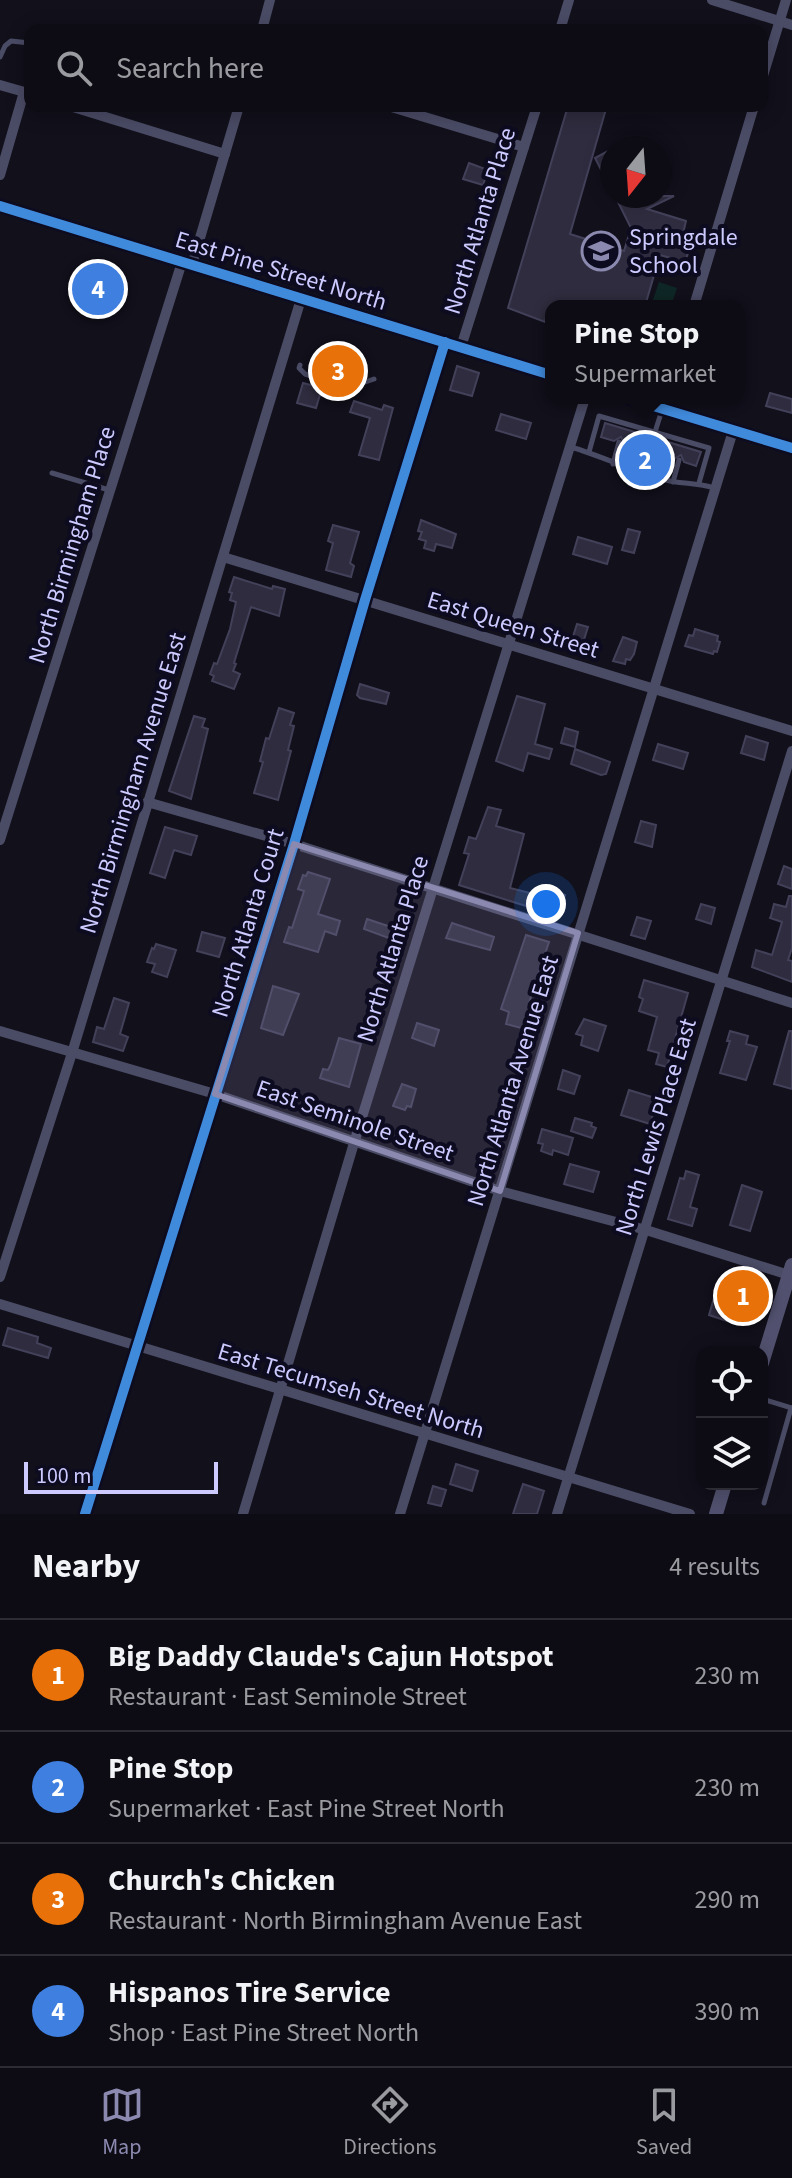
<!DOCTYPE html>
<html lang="en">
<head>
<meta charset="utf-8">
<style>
	body { margin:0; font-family:"Source Sans 3",sans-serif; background:#16151d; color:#f1f3f6 }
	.controls { position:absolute; right:24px; bottom:24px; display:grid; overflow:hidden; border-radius:16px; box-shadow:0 4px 20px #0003 }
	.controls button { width:72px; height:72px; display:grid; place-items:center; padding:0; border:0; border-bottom:2px solid #2d2c34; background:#0d0c14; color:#f1f3f6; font:40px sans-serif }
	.compass { position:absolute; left:600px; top:136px; width:72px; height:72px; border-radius:50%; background:#0d0c14; box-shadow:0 4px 20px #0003; rotate:197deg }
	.scale { position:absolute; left:24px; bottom:20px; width:194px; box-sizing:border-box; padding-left:8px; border:4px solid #cccaff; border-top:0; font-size:22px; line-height:28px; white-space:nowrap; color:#cccaff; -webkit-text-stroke:6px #0d0b20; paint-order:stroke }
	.you { position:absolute; left:546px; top:904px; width:28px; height:28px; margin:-20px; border:6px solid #fff; border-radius:50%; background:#1a73e8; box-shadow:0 0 0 12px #1a73e833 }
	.badge { display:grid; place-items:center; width:52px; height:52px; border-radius:50%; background:#8b89af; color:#fff; font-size:26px; font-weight:700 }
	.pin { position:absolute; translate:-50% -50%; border:4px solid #fff; box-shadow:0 2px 8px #0006 }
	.popup { position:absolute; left:545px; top:300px; width:200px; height:104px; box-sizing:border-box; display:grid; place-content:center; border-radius:16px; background:#0d0c14; filter:drop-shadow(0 2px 6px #0005); font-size:26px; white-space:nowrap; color:#9a9ba0 }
	.popup b { font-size:30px; color:#f1f3f6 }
	.popup::after { content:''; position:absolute; left:50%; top:100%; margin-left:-16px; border:16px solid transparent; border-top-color:#0d0c14 }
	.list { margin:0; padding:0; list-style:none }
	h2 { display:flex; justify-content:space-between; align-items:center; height:104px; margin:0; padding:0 32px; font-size:34px }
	h2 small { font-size:26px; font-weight:400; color:#9a9ba0 }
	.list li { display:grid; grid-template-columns:52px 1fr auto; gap:24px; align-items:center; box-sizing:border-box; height:112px; padding:0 32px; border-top:2px solid #2d2c34 }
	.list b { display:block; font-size:30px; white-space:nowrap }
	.list p { margin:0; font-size:26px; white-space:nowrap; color:#9a9ba0 }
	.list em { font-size:26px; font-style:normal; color:#9a9ba0 }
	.icon { flex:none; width:44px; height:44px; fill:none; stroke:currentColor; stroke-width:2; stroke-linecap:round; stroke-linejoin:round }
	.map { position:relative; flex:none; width:792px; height:1514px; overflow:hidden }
	.search { position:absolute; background:#0d0c14; box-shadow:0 4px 20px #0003; left:24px; right:24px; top:24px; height:88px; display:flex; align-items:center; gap:20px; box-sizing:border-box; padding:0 28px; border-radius:16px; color:#9a9ba0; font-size:30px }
	.sheet { height:552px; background:#0d0c14 }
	nav { display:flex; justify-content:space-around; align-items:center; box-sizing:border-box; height:112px; border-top:2px solid #2d2c34; background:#0d0c14; font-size:22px; color:#9a9ba0 }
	nav a { display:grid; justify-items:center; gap:4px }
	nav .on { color:#8b89af }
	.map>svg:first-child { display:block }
	.green { fill:#0e2726 }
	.building { fill:#2e2c3e; stroke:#43415a; stroke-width:2 }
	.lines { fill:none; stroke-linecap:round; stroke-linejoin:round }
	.service { stroke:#4a4b65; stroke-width:5 }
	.minor { stroke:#4a4b65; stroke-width:10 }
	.secondary { stroke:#51516f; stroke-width:14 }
	.cycleway-casing { stroke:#0d0b20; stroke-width:15 }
	.cycleway { stroke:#408adc; stroke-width:10 }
	.marked { fill:#8b89af; fill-opacity:0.2; stroke:#8b89af; stroke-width:6; stroke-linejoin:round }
	.labels { text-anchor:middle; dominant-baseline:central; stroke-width:8; stroke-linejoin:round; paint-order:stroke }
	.street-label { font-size:24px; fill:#cccaff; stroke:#0d0b20 }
	.poi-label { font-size:24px; fill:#cccaff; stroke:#0d0b20; text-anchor:start }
</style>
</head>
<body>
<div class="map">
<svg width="792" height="1514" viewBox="0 0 792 1514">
	<rect width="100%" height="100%" fill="#11101b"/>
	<polygon class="green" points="659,282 677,288 671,306 651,306"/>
	<g class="building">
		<polygon points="568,106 596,106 606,109 570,234 624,251 631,228 615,196 674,196 647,209 686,221 682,238 692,241 685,262 660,255 645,306 551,306 551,319 546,318 545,322 508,308"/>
		<polygon points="612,149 612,191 595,158"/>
		<polygon points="469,163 488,170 483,185 463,179"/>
		<polygon points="329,356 354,364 348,382 323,374"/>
		<polygon points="457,366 479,373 472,396 450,390"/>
		<polygon points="303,383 322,388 316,408 297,403"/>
		<polygon points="770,393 792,399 792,413 766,406"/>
		<polygon points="354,401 382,410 384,405 393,408 379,460 359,455 370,418 350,412"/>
		<polygon points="501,414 531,423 526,439 496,430"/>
		<polygon points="605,423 701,452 696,466 684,462 681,455 674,459 667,457 666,452 663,450 656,454 651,470 636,465 641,444 636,442 631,446 624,444 621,437 614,441 601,437"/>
		<polygon points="421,520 456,534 452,548 436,544 434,551 424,548 426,541 419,539 422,532 418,531"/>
		<polygon points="333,525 359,532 350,563 354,566 351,577 326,570 333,543 328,541"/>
		<polygon points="628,529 640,532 634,553 622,550"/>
		<polygon points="578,537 612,547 607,564 573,554"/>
		<polygon points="234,577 272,589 273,586 285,589 279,616 251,607 234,663 236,664 233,671 240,674 234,689 212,681 214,676 210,674 214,663 217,664 230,629 236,602 230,600 232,593 229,592"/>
		<polygon points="577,624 588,627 581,649 570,646"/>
		<polygon points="695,629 718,636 717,641 720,642 717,652 714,651 713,654 685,646 689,635 693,636"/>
		<polygon points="623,637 637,642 634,654 630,660 626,659 625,664 613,661"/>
		<polygon points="360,684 389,693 386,704 360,698 357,695"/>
		<polygon points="517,696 545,704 535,744 552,749 549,759 528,753 523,771 496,761"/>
		<polygon points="279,708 294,713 290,725 294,726 288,750 291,751 278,800 254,793 263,762 260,761 266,738 269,739"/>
		<polygon points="194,716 205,719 202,727 208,729 191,799 169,791"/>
		<polygon points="565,728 578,732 575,747 561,743"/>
		<polygon points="746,736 768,743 764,760 741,753"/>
		<polygon points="658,744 688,753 683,769 653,760"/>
		<polygon points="575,749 610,762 606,774 601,775 571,764"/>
		<polygon points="488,807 501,810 496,826 524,834 510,888 530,893 526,906 459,885 469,854 464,853 469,837 476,839"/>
		<polygon points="641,821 656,825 652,847 635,842"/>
		<polygon points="165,827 197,836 191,855 174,850 165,878 150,873"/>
		<polygon points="784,866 792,869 792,889 778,884"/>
		<polygon points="308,872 330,879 318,914 340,921 336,935 325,931 318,952 284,942 289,927 292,928 304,891 298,889 303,875 306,876"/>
		<polygon points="548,890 565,895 561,910 541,904 545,891"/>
		<polygon points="789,896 792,896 792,948 788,960 792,961 792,982 752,967 756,950 772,955 782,922 770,918 771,916 774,904 786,907"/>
		<polygon points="701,904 715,908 711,924 696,919"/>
		<polygon points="637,917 651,921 645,939 631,935"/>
		<polygon points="367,919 397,929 394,940 364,929"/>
		<polygon points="452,923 494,937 490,950 446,938"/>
		<polygon points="202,932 225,938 219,957 197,951"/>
		<polygon points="526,935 549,942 528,1006 534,1007 525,1029 506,1024 509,1012 501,1009"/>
		<polygon points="156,944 176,950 167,977 152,972 155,964 147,962 152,948 154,949"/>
		<polygon points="644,980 688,993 667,1067 656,1064 659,1053 648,1050 657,1017 639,1011 643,999 639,997"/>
		<polygon points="273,986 299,994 283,1035 261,1028"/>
		<polygon points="114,998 129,1003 120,1034 128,1037 123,1051 93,1042 97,1027 104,1029"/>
		<polygon points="584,1019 606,1026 598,1051 581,1045 583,1036 576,1034"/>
		<polygon points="417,1023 439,1030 434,1046 412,1038"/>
		<polygon points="730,1031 748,1036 746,1044 757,1047 746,1080 720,1073 730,1041 727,1041"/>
		<polygon points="789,1031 792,1031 792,1089 774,1084"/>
		<polygon points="339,1038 361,1044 349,1087 320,1078 323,1069 328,1070 331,1064"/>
		<polygon points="563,1070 580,1076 574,1094 558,1089"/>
		<polygon points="402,1084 416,1089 411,1107 407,1106 405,1110 393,1106"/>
		<polygon points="629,1090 658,1099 650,1124 621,1115"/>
		<polygon points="575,1118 592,1123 591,1126 596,1128 592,1138 571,1131"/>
		<polygon points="542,1129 573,1138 568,1155 553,1150 552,1155 541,1151 543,1144 538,1143"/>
		<polygon points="570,1164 599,1172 593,1192 564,1184"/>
		<polygon points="686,1171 699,1175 690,1207 697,1209 692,1226 668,1219 680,1178 684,1179"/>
		<polygon points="742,1185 762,1192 750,1231 730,1225"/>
		<polygon points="714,1298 738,1305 733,1323 709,1315"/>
		<polygon points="8,1328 38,1337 37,1343 51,1348 48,1358 3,1345"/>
		<polygon points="456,1464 478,1471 472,1491 450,1484"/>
		<polygon points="523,1484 544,1491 537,1514 513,1514"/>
		<polygon points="433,1486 446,1490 441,1506 428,1503"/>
	</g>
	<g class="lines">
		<g class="service">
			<polyline points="0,57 5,46 11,41 30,43"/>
			<polyline points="300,365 299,368 305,374 348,388 374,379"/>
			<polyline points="655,432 662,410"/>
			<path d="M 571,447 C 605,457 635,473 670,481 C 685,484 699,483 714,488"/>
			<polyline points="589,452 599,416 709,448 699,483"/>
			<polyline points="613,464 619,442"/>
			<polyline points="629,469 636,447"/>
			<polyline points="52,473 109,490"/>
			<polyline points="656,477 662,455"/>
			<polyline points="673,482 679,460"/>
			<polyline points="762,1399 792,1408"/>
			<polyline points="764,1503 791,1408"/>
		</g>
		<g class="minor">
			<polyline points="712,0 792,25"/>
			<polyline points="262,30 270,0"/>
			<polyline points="560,30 569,0"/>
			<polyline points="762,79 786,0"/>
			<polyline points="0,85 28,93"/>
			<polyline points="70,106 225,154"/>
			<polyline points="388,106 524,147"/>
			<polyline points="0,175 24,92"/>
			<polyline points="192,265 239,106"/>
			<polyline points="694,306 754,106"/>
			<polyline points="461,347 537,106"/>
			<polyline points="223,557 792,731"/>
			<polyline points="147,802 294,844 792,1003"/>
			<polyline points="0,840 182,262"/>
			<polyline points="0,1031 215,1094 500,1191 646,1230 789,1275"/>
			<polyline points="0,1277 72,1053 301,299"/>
			<polyline points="0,1304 690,1514"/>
			<polyline points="85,1514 294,844 365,600 445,342"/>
			<polyline points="243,1514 354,1143 585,398"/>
			<polyline points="400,1514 733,431"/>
			<polyline points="557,1514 792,751"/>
		</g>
		<g class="secondary">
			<polyline points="0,206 551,375"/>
			<polyline points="627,398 792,448"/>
			<polyline points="762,1363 792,1265"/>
			<polyline points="716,1514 725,1484"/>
		</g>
		<defs>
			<g id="cycleway">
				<polyline points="0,206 551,375"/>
				<polyline points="627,398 792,448"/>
				<polyline points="85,1514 294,844 365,600 445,342"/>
			</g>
		</defs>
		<use href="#cycleway" class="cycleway-casing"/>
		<use href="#cycleway" class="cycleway"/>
	</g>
	<path class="marked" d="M 294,844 L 578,933 L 500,1191 L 215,1094 Z"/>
	<defs>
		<symbol id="school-ring" viewBox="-11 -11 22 22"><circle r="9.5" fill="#0d0b20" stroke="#8b89af" stroke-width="1.5"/><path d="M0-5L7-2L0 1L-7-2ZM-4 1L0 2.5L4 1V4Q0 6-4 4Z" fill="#8b89af"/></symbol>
	</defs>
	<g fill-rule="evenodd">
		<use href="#school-ring" x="579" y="229" width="44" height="44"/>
	</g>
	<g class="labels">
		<g class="street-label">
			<text transform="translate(480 221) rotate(-73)">North Atlanta Place</text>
			<text transform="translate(281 271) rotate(17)">East Pine Street North</text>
			<text transform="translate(72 545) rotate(-73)">North Birmingham Place</text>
			<text transform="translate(513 625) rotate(17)">East Queen Street</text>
			<text transform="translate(133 783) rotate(-73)">North Birmingham Avenue East</text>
			<text transform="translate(248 923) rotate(-73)">North Atlanta Court</text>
			<text transform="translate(393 949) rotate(-73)">North Atlanta Place</text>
			<text transform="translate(513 1081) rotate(-73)">North Atlanta Avenue East</text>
			<text transform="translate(355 1121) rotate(19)">East Seminole Street</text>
			<text transform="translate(656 1127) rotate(-73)">North Lewis Place East</text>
			<text transform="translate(351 1391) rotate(17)">East Tecumseh Street North</text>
		</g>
		<g class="poi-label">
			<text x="629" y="237">Springdale<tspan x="629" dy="28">School</tspan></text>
		</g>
	</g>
</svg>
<div class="controls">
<button><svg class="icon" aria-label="locate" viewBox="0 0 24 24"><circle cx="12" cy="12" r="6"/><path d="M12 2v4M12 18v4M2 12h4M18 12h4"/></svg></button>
<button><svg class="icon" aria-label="layers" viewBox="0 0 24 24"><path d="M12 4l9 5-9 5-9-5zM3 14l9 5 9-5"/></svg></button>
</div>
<svg class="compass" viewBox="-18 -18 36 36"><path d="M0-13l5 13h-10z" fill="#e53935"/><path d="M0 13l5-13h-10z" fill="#9a9ba0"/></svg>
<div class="scale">100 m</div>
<div class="you"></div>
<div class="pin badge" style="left:743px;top:1296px;background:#e8710a">1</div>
<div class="pin badge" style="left:645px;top:460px;background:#3f7fe0">2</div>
<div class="popup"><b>Pine Stop</b>Supermarket</div>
<div class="pin badge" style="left:338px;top:371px;background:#e8710a">3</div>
<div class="pin badge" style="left:98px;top:289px;background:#3f7fe0">4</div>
<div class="search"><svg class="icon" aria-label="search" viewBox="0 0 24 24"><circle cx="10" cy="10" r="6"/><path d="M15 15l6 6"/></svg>Search here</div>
</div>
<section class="sheet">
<h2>Nearby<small>4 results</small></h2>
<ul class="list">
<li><span class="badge" style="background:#e8710a">1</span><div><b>Big Daddy Claude's Cajun Hotspot</b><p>Restaurant · East Seminole Street</p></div><em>230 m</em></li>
<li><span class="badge" style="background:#3f7fe0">2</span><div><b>Pine Stop</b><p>Supermarket · East Pine Street North</p></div><em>230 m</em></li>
<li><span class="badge" style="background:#e8710a">3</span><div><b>Church's Chicken</b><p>Restaurant · North Birmingham Avenue East</p></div><em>290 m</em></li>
<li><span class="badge" style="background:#3f7fe0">4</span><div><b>Hispanos Tire Service</b><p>Shop · East Pine Street North</p></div><em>390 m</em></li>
</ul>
</section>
<nav>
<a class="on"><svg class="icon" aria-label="map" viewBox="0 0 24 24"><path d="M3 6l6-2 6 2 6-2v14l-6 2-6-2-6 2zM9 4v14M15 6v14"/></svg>Map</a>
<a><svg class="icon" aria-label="directions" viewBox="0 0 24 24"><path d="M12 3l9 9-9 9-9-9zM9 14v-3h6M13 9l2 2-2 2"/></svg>Directions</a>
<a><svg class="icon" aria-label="saved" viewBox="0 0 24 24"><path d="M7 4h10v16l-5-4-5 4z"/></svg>Saved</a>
</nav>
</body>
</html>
